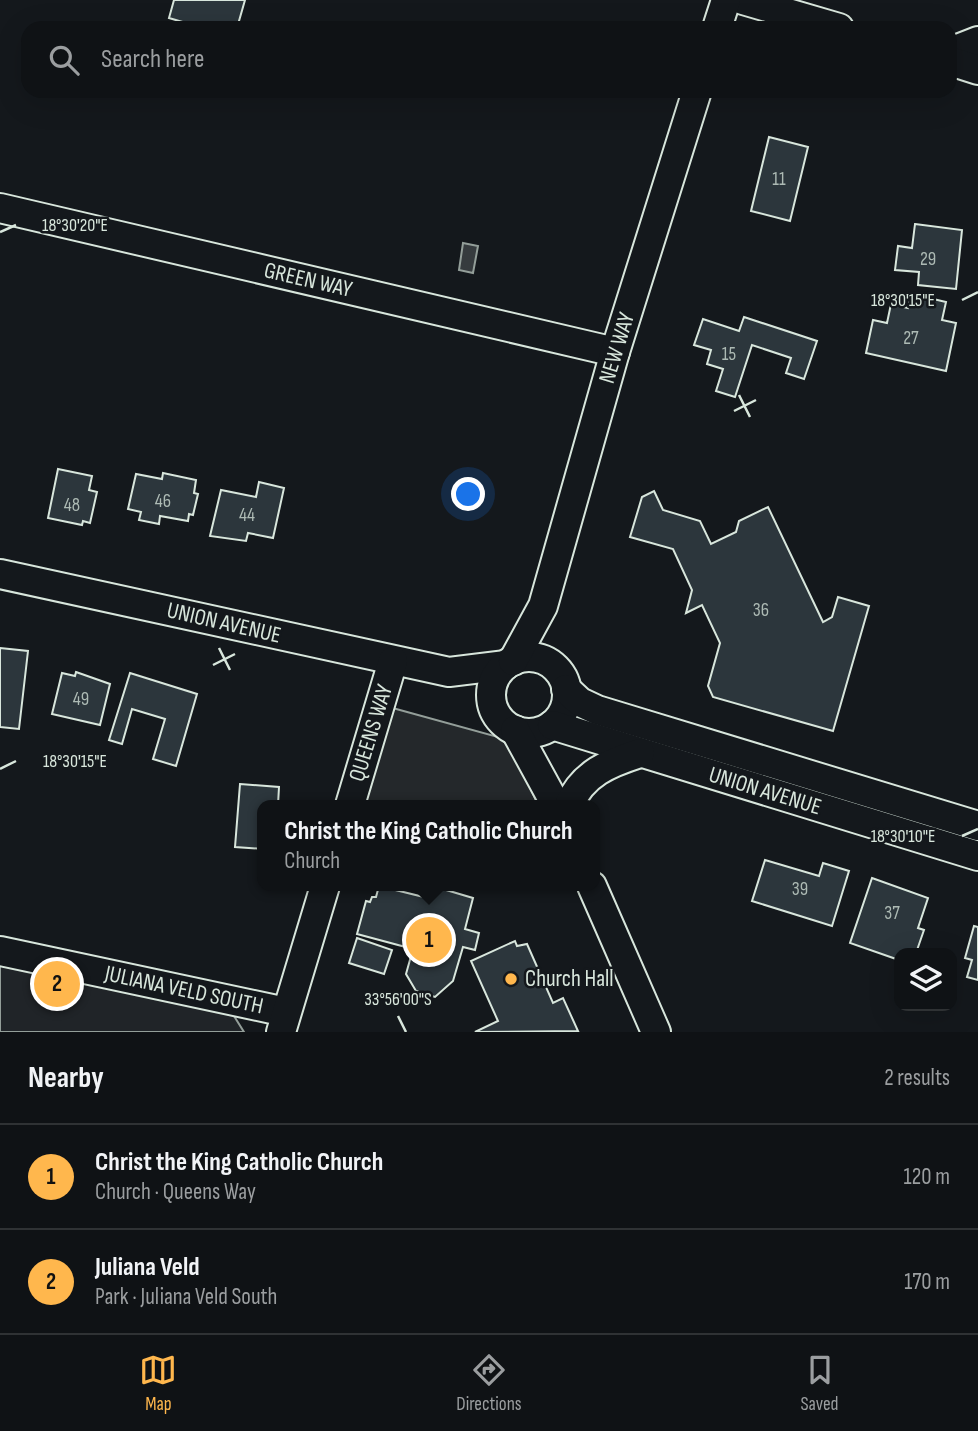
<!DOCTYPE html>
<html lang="en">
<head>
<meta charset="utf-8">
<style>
	body { margin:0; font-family:"Sofia Sans Condensed",sans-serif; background:#1d2022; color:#f1f3f6 }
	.controls { position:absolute; right:21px; bottom:21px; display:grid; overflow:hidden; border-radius:14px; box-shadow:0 7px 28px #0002 }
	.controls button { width:63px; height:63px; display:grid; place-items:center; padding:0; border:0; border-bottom:2px solid #2f3234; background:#0f1215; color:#f1f3f6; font:35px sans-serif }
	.you { position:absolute; left:469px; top:495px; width:24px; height:24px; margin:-18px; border:5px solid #fff; border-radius:50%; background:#1a73e8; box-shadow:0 0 0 10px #1a73e833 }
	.badge { display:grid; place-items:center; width:46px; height:46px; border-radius:50%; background:#ffb74d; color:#111; font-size:23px; font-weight:700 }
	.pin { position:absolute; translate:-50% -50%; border:4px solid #fff; box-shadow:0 2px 7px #0006 }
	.popup { position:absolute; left:257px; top:800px; width:343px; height:91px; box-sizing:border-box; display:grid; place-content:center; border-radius:14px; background:#0f1215; filter:drop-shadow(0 2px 5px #0005); font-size:23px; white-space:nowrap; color:#9b9ea0 }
	.popup b { font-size:26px; color:#f1f3f6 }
	.popup::after { content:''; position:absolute; left:50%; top:100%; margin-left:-14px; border:14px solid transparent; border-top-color:#0f1215 }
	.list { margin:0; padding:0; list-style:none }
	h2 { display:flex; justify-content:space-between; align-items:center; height:91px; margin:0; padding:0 28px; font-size:30px }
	h2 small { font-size:23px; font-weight:400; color:#9b9ea0 }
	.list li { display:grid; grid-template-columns:46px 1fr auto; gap:21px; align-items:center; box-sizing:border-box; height:105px; padding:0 28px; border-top:2px solid #2f3234 }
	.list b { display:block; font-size:26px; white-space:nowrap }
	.list p { margin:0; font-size:23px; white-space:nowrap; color:#9b9ea0 }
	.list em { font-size:23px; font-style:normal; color:#9b9ea0 }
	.icon { flex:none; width:38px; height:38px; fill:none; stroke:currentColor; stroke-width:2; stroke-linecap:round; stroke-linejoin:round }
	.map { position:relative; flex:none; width:978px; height:1032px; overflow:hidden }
	.search { position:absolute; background:#0f1215; box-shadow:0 7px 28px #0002; left:21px; right:21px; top:21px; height:77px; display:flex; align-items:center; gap:18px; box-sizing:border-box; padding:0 24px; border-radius:21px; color:#9b9ea0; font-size:26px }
	.sheet { height:301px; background:#0f1215 }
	nav { display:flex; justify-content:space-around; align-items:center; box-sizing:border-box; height:98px; border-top:2px solid #2f3234; background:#0f1215; font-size:19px; color:#9b9ea0 }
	nav a { display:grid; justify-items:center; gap:4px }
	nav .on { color:#ffb74d }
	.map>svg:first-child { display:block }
	.green { fill:#202428; stroke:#939e99; stroke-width:2 }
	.parking { fill:#24282b; stroke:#939e99; stroke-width:2 }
	.water { fill:#363b3e; stroke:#939e99; stroke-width:2 }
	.building { fill:#2c363c; stroke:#d8e6dc; stroke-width:2 }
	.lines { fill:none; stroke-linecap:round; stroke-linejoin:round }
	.minor-casing { stroke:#d8e6dc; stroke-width:32 }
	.minor { stroke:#14181c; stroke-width:28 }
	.ticks { fill:none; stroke:#d8e6dc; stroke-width:2.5 }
	.poi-dot { fill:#ffb74d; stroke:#14181c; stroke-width:2.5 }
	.labels { text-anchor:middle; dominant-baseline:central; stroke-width:5; stroke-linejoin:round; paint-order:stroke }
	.number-label { font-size:19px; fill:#adbab4 }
	.street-label { font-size:23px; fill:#d8e6dc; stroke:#14181c }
	.poi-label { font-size:23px; fill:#d8e6dc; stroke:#14181c; text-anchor:start }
	.ticks-label { font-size:18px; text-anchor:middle; fill:#d8e6dc; stroke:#14181c; stroke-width:5; stroke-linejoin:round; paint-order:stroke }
</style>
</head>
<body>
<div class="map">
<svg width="978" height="1032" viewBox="0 0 978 1032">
	<rect width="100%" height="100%" fill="#14181c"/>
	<polygon class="green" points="0,960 229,1008 244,1032 0,1032"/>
	<polygon class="parking" points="389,707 509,740 538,805 359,805"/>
	<polygon class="water" points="463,243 478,246 473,273 459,270"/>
	<g class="building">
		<polygon points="174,0 245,0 237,28 203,28 169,18"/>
		<polygon points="769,137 808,147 790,221 751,211"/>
		<polygon points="915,224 962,230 956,289 918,285 919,272 895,270 898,246 912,248"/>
		<polygon points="912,294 946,302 942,320 956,323 946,371 866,353 873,320 887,323 891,304 908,308"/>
		<polygon points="744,317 817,341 804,379 786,373 791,358 752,345 735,397 716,391 723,369 707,364 711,350 694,345 703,319 739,331"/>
		<polygon points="58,469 92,476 89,490 97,492 90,523 83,521 82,525 48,518"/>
		<polygon points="163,473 196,480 194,493 198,494 193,515 189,514 188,521 160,516 159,524 139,520 141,512 128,509 136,474 162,479"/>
		<polygon points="259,482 284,488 273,538 248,533 246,541 210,536 221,490 256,497"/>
		<polygon points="654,491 663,510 700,521 711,544 736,532 739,521 768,507 823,622 832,617 838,597 869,606 833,731 713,697 708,686 720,643 702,605 686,613 692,590 673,549 630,537 642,497"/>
		<polygon points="0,648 28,651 19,729 0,727"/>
		<polygon points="76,672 110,684 100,725 52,714 62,673 75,676"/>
		<polygon points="130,673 197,694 176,766 153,759 165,719 132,709 122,744 109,740"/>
		<polygon points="240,784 279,787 278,805 263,805 263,849 235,847"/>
		<polygon points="765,860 819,876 823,863 849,871 832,926 752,901"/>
		<polygon points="872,878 928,898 918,928 924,930 916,953 899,953 899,960 850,943"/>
		<polygon points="379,886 432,899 436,887 473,898 465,929 479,933 475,950 463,947 453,981 435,997 416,991 406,974 413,949 357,934 366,901 370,902 372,897 376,897"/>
		<polygon points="974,926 978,927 978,980 967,977 972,960 965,958"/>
		<polygon points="357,938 392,950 384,974 349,963"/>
		<polygon points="515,941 517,946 527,944 553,1003 563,998 578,1031 475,1032 498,1021 471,961"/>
	</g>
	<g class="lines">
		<defs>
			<g id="minor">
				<polyline points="743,0 839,28"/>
				<polyline points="717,28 726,0"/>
				<polyline points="950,52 978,41"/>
				<polyline points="950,61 978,70"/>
				<polyline points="0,208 615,352"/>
				<polyline points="0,574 449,672 506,665"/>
				<circle cx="529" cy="695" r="38"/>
				<polyline points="513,661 543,606 615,352 697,91"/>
				<polyline points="566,689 580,702 597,710 978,826"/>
				<polyline points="552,725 978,856"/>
				<polyline points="515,730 556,805"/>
				<polyline points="350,805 393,661"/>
				<path d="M 569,805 C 583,773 609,763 640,753"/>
				<polyline points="592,886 656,1032"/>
				<polyline points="0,951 286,1012"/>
				<polyline points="281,1032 325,886"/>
			</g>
		</defs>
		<use href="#minor" class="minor-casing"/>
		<use href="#minor" class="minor"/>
	</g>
	<path class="ticks" d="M 0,232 L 16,225M 962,300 L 978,292M 739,395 L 750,417M 734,411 L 756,400M 219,648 L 230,670M 213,665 L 235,654M 0,769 L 16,761M 962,836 L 978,829M 398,1016 L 406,1032"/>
	<circle class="poi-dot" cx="511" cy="979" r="7"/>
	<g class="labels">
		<g class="number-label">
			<text x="779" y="179">11</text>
			<text x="928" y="259">29</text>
			<text x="911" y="338">27</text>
			<text x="729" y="354">15</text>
			<text x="163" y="501">46</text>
			<text x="72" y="505">48</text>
			<text x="247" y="515">44</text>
			<text x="761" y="610">36</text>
			<text x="81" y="699">49</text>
			<text x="800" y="889">39</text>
			<text x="892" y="913">37</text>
		</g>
		<g class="street-label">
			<text transform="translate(308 280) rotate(13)">GREEN WAY</text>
			<text transform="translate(617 348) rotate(-73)">NEW WAY</text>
			<text transform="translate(224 623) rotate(13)">UNION AVENUE</text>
			<text transform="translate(371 733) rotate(-73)">QUEENS WAY</text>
			<text transform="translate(765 791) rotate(17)">UNION AVENUE</text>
			<text transform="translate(184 990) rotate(12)">JULIANA VELD SOUTH</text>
		</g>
		<g class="poi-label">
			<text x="525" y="979">Church Hall</text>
		</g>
	</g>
	<g class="ticks-label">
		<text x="75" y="231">18°30'20"E</text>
		<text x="903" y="306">18°30'15"E</text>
		<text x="75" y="767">18°30'15"E</text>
		<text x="903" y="842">18°30'10"E</text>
		<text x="398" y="1005">33°56'00"S</text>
	</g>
</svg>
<div class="controls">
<button><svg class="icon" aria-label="layers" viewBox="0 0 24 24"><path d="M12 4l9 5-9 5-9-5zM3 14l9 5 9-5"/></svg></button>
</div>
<div class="you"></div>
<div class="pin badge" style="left:429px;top:940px">1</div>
<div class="popup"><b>Christ the King Catholic Church</b>Church</div>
<div class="pin badge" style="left:57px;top:984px">2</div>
<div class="search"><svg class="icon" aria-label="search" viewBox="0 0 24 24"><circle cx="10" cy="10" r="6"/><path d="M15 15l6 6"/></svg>Search here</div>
</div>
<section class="sheet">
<h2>Nearby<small>2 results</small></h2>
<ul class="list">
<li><span class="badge">1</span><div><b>Christ the King Catholic Church</b><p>Church · Queens Way</p></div><em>120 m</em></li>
<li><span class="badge">2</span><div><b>Juliana Veld</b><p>Park · Juliana Veld South</p></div><em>170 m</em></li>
</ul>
</section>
<nav>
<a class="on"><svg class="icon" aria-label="map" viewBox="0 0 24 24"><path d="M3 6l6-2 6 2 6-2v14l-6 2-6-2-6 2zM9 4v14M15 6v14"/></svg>Map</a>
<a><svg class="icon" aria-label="directions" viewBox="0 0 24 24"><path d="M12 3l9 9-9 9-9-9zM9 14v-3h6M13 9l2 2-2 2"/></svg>Directions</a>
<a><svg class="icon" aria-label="saved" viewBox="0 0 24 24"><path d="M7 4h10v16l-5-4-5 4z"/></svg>Saved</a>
</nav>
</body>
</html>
